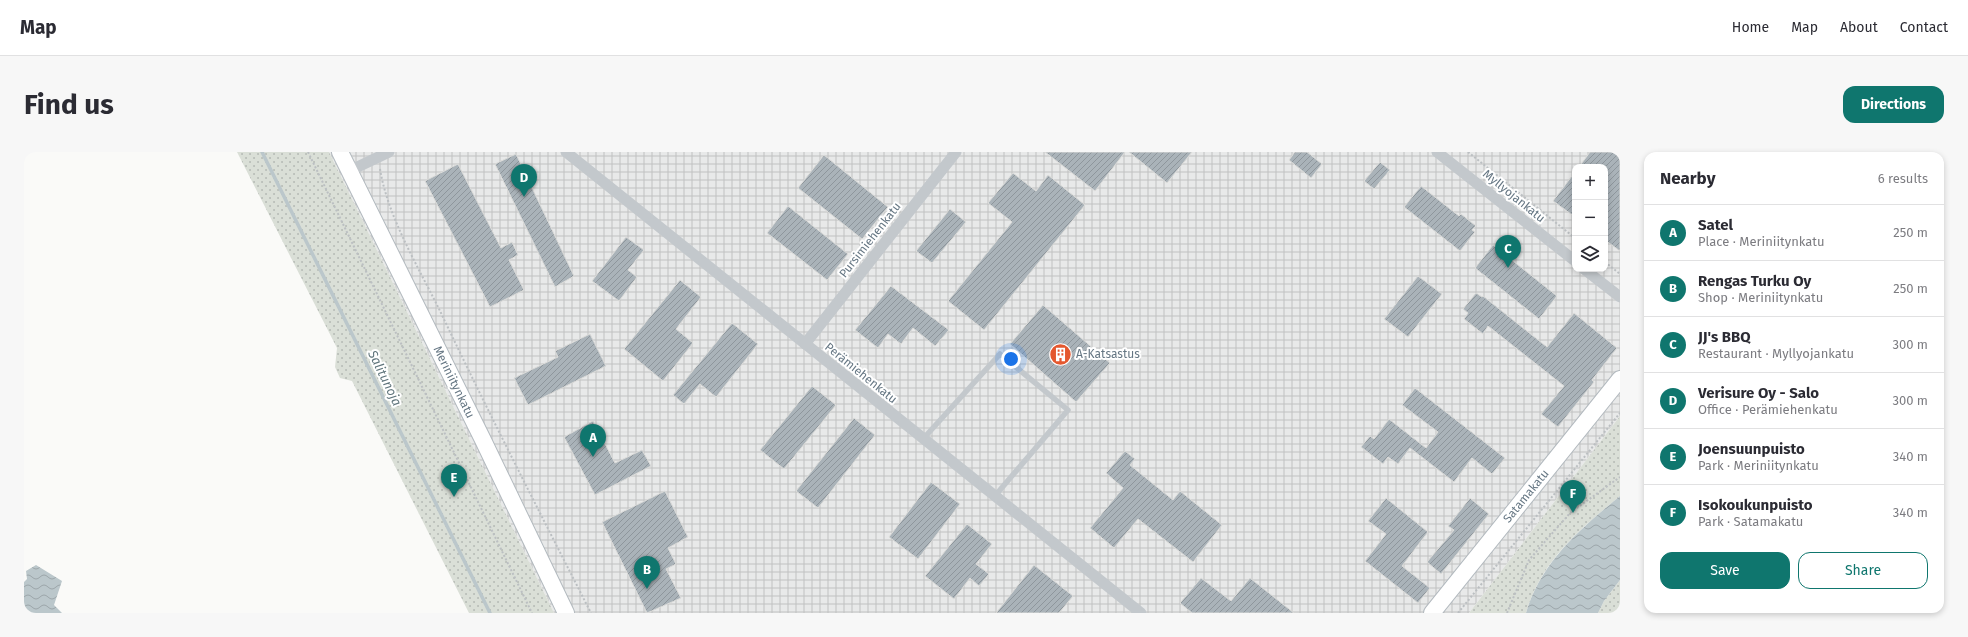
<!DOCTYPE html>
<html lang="en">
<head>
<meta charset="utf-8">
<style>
	body { margin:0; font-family:"Fira Sans",sans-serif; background:#f7f7f7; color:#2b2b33 }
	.controls { position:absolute; right:12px; top:12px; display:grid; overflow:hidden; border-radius:8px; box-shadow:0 2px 6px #0003 }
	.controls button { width:36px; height:36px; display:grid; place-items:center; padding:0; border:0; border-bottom:1px solid #e1e1e2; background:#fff; color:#2b2b33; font:20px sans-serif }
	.you { position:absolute; left:987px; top:207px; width:14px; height:14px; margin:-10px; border:3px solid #fff; border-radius:50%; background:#1a73e8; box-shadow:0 0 0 6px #1a73e833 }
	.badge { display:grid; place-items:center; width:26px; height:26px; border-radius:50%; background:#0f766e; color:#fff; font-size:13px; font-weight:700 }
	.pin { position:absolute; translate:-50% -33px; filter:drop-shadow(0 1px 2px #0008) }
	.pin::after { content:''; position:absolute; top:21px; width:14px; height:12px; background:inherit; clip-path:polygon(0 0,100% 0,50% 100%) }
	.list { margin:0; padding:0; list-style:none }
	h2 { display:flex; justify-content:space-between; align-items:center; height:52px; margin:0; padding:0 16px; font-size:17px }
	h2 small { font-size:13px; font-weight:400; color:#7c7c81 }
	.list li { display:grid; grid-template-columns:26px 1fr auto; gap:12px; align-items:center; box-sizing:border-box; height:56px; padding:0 16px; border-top:1px solid #e1e1e2 }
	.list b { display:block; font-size:15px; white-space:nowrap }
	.list p { margin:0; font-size:13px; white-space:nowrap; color:#7c7c81 }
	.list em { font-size:13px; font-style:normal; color:#7c7c81 }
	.actions { display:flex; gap:8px; padding:12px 16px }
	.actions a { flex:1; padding:9px 0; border:1px solid #0f766e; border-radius:12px; text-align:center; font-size:14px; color:#0f766e }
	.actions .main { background:#0f766e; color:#fff }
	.icon { flex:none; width:22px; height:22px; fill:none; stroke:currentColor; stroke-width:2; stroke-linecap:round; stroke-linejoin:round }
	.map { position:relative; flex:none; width:1596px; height:461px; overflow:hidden; border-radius:12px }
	header { display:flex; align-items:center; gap:24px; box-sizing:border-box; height:56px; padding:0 20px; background:#fff; border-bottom:1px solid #e1e1e2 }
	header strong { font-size:19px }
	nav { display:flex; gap:22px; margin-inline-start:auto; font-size:14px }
	.intro { display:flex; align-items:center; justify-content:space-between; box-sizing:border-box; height:96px; padding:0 24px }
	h1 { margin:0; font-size:28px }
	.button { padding:10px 18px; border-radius:12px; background:#0f766e; color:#fff; font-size:14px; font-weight:700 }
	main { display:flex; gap:24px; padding:0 24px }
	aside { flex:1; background:#fff; border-radius:12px; box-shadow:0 2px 6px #0003 }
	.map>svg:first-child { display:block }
	.industrial { fill:url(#industrial-grid); fill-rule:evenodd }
	.park { fill:url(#park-dots) }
	.water { fill:url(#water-waves) }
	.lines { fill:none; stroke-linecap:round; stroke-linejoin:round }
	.stream { stroke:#bbc7cb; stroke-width:3.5 }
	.building { fill:url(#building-hatch); stroke:#dcdcda }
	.secondary-casing { stroke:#b3babf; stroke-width:18 }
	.path { stroke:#bbbfc2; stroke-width:2; stroke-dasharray:2 2; stroke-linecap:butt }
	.lane { stroke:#c3c8cc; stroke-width:5.5 }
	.street { stroke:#c3c8cc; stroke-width:11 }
	.secondary { stroke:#fff; stroke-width:16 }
	.labels { text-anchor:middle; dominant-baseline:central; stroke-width:4; stroke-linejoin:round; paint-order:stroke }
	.street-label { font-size:12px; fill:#657683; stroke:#fff }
	.poi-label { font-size:12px; fill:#657683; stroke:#fff; text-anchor:start }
	.water-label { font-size:13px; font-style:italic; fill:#60757c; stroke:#fff }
</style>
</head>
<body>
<header>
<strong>Map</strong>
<nav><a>Home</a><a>Map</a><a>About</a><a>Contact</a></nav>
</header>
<div class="intro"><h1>Find us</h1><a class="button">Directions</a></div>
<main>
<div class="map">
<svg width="1596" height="461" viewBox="0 0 1596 461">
	<defs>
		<pattern id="industrial-grid" width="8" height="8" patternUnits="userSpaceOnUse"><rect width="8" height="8" fill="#e8e9e9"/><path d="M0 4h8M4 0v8" fill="none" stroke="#c0c1c2"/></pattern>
		<pattern id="park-dots" width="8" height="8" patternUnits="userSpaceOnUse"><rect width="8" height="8" fill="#dadfd7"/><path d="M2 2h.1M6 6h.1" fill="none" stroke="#b4b9b4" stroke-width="1.8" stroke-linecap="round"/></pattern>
		<pattern id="water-waves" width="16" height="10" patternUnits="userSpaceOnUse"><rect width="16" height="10" fill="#bbc7cb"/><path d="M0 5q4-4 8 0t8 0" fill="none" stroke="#9ca6aa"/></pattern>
		<pattern id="building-hatch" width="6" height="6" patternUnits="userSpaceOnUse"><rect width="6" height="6" fill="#aab3b9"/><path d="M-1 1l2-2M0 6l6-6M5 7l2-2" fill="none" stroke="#8e969c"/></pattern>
	</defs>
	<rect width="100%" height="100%" fill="#fafaf8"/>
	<path class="industrial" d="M 305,0 L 1596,0 L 1596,264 L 1445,461 L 530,461 ZM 1551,15 L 1581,15 L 1581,117 L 1551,117 Z"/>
	<g class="park">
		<polygon points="213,0 305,0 530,461 445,461 328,229 316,226 311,215 313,196"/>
		<path d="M 1596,264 L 1596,344 C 1556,377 1517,409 1502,461 L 1445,461 Z"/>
		<polygon points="1596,428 1596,461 1574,461 1580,449"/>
	</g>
	<g class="water">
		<path d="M 1596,344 L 1596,428 L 1580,449 L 1574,461 L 1502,461 C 1517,410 1556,377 1596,344 Z"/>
		<polygon points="12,413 38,429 30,453 38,461 0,461 0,430 3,427 2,419"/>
	</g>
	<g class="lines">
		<polyline class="stream" points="238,0 466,461"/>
	</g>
	<g class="building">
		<polygon points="1021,0 1101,0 1071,39"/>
		<polygon points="1105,0 1168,0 1143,31"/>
		<polygon points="1271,0 1283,0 1298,12 1287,26 1265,8"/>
		<polygon points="1566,0 1596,0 1596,99 1581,88 1581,15 1555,15"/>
		<polygon points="492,2 550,124 531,135 471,12"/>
		<polygon points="800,3 864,55 838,87 774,36"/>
		<polygon points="1356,10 1366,18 1350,37 1340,29"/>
		<polygon points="434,12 477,96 488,90 494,103 485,108 500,138 466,155 401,29"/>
		<polygon points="1551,20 1551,65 1529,49"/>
		<polygon points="989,21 1012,39 1024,23 1061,53 960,178 924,149 988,70 964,51"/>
		<polygon points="1397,34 1435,64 1437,62 1452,74 1448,78 1451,80 1436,99 1380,55"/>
		<polygon points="764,54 824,102 803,128 743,81"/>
		<polygon points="926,57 942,70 908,111 892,99"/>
		<polygon points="602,85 620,98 604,118 613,125 595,149 568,129"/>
		<polygon points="1469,93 1533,144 1515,167 1451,116"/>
		<polygon points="1394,124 1418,142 1384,185 1360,167"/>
		<polygon points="656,128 677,145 652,177 669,191 639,229 600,197"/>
		<polygon points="867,134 925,178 911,194 889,176 877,192 864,182 854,196 831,178"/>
		<polygon points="1452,141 1458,145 1459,144 1523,195 1550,161 1593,196 1568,228 1570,230 1534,275 1517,262 1540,234 1464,174 1459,182 1440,167 1444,161 1439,157"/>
		<polygon points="1019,153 1086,211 1052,250 986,192"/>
		<polygon points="708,171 734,192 692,245 676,232 660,252 649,243"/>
		<polygon points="566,182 582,214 504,253 490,226 534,205 531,199"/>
		<polygon points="788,234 812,253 760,317 736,298"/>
		<polygon points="1391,236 1481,306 1468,322 1448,306 1430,330 1386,296 1374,312 1364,305 1359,312 1337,295 1346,284 1350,287 1365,267 1402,296 1414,280 1378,253"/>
		<polygon points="830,266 851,283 794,356 772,339"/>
		<polygon points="569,269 591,311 618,298 627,314 571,343 540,285"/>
		<polygon points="1101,299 1111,307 1106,313 1149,348 1156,339 1198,373 1169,410 1114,367 1090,396 1066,376 1099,336 1082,321"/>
		<polygon points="907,330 936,352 894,407 865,385"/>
		<polygon points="641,339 664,385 644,396 652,412 642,417 657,446 623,461 578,370"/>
		<polygon points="1362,346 1404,380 1378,414 1406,436 1394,451 1341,409 1362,382 1344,369"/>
		<polygon points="1446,346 1465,362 1417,422 1403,410 1430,378 1424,374"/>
		<polygon points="943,372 968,392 952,412 965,422 955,434 946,426 930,447 901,424"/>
		<polygon points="1010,413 1049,444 1035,461 972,461"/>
		<polygon points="1177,426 1207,449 1226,426 1270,461 1168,461 1156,451"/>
	</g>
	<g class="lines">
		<defs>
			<g id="secondary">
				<polyline points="316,0 459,288 542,461"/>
				<polyline points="1408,461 1596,227"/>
			</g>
		</defs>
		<use href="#secondary" class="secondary-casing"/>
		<g class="path">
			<polyline points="284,0 508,461"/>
			<polyline points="1444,0 1551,86"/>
			<path d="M 356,17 C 364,66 395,116 417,161 C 465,262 516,361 567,461"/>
			<polyline points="1581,110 1596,122"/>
			<polyline points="1434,461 1596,261"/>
			<polyline points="1483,461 1505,408 1546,361 1596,325"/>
		</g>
		<polyline class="lane" points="899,287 976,202 1044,258 970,345"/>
		<g class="street">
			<polyline points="542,0 1117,461"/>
			<polyline points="1413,0 1551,109"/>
			<polyline points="325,19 365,0"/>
			<polyline points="1560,117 1596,145"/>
			<polyline points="781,192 932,0"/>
		</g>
		<use href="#secondary" class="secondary"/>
	</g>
	<defs>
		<symbol id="building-disc" viewBox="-11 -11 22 22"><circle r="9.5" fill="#e4572e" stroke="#fff"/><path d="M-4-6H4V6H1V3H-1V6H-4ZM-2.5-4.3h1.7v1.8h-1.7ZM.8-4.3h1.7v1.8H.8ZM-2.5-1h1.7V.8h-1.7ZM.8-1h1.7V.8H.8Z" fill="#fff"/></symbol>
	</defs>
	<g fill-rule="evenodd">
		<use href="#building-disc" x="1024" y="190" width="25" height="25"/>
	</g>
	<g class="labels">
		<g class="street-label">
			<text transform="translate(1490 44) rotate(39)">Myllyojankatu</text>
			<text transform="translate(846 88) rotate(-52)">Pursimiehenkatu</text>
			<text transform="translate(837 221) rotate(39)">Perämiehenkatu</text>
			<text transform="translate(430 230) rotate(64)">Meriniitynkatu</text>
			<text transform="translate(1502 344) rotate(-51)">Satamakatu</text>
		</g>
		<g class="poi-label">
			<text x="1052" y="202">A-Katsastus</text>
		</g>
		<g class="water-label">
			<text transform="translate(361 226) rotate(64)">Salitunoja</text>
		</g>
	</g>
</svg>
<div class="controls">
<button>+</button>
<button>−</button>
<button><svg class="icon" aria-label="layers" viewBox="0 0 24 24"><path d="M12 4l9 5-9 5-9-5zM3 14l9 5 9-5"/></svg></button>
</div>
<div class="you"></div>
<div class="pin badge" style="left:569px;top:305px">A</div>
<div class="pin badge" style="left:623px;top:437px">B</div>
<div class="pin badge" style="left:1484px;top:116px">C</div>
<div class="pin badge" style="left:500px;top:45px">D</div>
<div class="pin badge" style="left:430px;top:345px">E</div>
<div class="pin badge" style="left:1549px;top:361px">F</div>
</div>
<aside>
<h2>Nearby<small>6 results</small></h2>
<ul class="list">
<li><span class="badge">A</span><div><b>Satel</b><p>Place · Meriniitynkatu</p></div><em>250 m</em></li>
<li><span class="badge">B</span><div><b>Rengas Turku Oy</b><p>Shop · Meriniitynkatu</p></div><em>250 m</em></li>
<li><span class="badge">C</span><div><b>JJ's BBQ</b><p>Restaurant · Myllyojankatu</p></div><em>300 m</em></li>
<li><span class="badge">D</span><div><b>Verisure Oy - Salo</b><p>Office · Perämiehenkatu</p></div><em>300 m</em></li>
<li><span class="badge">E</span><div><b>Joensuunpuisto</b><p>Park · Meriniitynkatu</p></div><em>340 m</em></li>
<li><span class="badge">F</span><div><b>Isokoukunpuisto</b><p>Park · Satamakatu</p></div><em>340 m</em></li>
</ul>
<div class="actions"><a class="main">Save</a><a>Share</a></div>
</aside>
</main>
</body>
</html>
